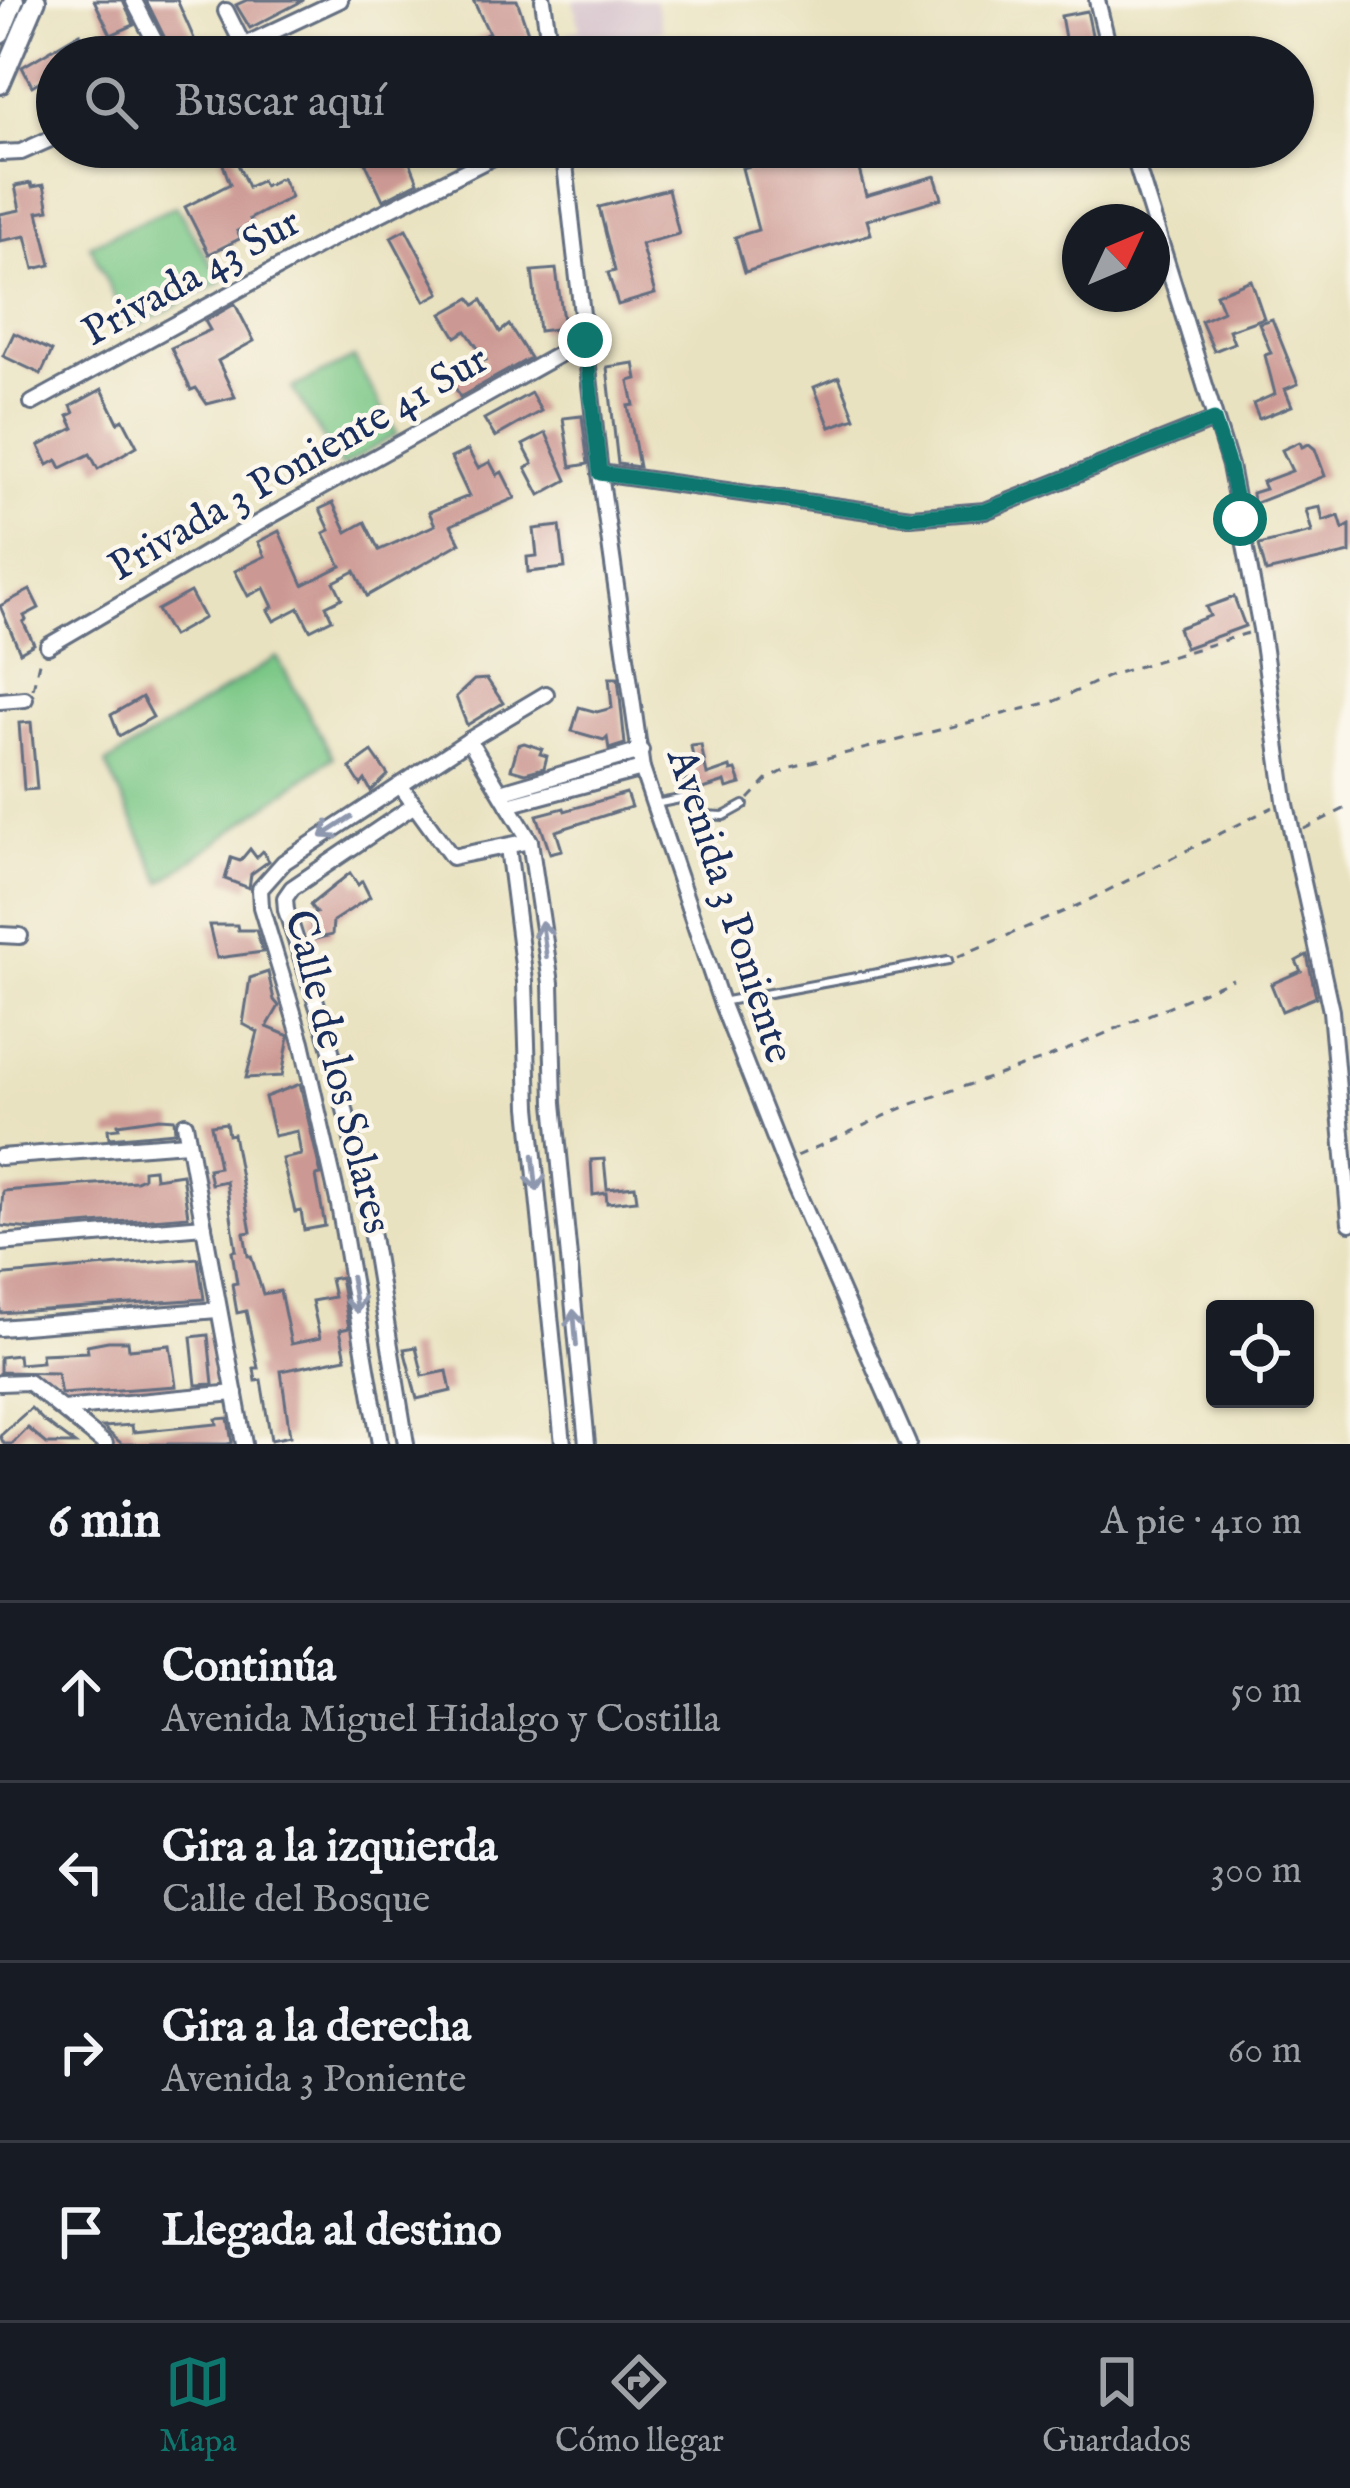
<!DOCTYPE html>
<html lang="es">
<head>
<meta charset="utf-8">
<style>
	body { margin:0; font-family:"IM FELL English",serif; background:#242831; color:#f1f3f6 }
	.controls { position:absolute; right:36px; bottom:36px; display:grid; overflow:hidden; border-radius:12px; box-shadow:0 3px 9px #0004 }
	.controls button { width:108px; height:108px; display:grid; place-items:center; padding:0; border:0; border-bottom:3px solid #363941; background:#171b24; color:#f1f3f6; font:60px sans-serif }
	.compass { position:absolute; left:1062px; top:204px; width:108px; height:108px; border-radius:50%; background:#171b24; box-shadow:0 3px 9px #0004; rotate:46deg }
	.stop { position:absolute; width:36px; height:36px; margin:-27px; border:9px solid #0f766e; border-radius:50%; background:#fff }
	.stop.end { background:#0f766e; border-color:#fff; box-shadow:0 3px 12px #0008 }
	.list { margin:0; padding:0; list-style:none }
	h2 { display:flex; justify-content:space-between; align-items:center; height:156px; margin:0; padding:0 48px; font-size:51px }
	h2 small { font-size:39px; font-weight:400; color:#9ea1a6 }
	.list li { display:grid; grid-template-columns:78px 1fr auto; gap:36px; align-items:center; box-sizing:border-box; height:180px; padding:0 48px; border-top:3px solid #363941 }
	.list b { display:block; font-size:45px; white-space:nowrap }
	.list p { margin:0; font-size:39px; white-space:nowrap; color:#9ea1a6 }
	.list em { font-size:39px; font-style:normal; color:#9ea1a6 }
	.icon { flex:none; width:66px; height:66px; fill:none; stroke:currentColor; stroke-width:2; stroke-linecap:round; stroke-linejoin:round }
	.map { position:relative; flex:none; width:1350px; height:1444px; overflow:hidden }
	.search { position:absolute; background:#171b24; box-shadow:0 3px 9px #0004; left:36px; right:36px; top:36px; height:132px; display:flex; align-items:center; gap:30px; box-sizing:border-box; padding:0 42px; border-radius:66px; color:#9ea1a6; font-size:45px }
	.sheet { height:876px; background:#171b24 }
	nav { display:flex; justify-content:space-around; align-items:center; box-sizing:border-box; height:168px; border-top:3px solid #363941; background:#171b24; font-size:33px; color:#9ea1a6 }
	nav a { display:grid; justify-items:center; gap:6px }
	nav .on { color:#0f766e }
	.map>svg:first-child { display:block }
	.industrial { fill:#d1bdc9 }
	.green { fill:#7ac786; stroke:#4a7b72; stroke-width:3 }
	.building { fill:#cc9893 }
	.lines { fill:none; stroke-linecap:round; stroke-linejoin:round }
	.lane-casing { stroke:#636e80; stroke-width:12 }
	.street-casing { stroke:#636e80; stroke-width:20 }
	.secondary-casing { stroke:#636e80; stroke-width:24 }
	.path { stroke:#636e80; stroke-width:3; stroke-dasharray:9 9; stroke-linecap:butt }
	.lane { stroke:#fff; stroke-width:6 }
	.street { stroke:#fff; stroke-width:14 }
	.secondary { stroke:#fff; stroke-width:18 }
	.oneway { stroke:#8d97ae }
	.route { stroke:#0f766e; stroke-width:15 }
	.labels { text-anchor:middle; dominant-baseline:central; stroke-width:9; stroke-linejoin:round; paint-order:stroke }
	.street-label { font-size:42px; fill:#1b2f5e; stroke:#fbf7ec }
</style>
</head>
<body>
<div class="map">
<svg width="1350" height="1444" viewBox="0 0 1350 1444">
	<rect width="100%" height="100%" fill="#fbf7ec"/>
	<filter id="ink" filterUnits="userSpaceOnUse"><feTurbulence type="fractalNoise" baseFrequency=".00833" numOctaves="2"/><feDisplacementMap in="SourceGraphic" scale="24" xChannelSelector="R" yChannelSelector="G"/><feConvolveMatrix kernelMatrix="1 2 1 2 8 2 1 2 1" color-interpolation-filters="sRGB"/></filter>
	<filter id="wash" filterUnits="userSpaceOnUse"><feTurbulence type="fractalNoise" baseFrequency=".004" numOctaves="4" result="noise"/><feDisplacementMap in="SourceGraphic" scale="48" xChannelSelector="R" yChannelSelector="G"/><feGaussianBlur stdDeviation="2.7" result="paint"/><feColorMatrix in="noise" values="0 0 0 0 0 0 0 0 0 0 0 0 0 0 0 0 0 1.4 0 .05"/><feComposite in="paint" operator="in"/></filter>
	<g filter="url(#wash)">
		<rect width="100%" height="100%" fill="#e9e2c0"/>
		<polygon class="industrial" points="573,0 655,0 663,30 573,54 568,33 580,29"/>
		<g class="green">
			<polygon points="176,206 222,282 129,330 90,245"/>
			<polygon points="354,358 397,434 341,467 292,388"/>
			<polygon points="277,657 333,757 162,882 106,764"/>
		</g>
		<g id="blocks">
			<g class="building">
				<polygon points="94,0 123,0 134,25 111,35"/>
				<polygon points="146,0 177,0 199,50 174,57"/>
				<polygon points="247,0 304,0 250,28 236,5"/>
				<polygon points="473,0 517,0 532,44 525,47 527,57 463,57 458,48 489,33"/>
				<polygon points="1087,11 1094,44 1067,49 1061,16"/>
				<polygon points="80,33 91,52 113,39 121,56 144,45 150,57 57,57 57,71 32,86 22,67"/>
				<polygon points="705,37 710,57 645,57 645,53"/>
				<polygon points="358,147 404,147 418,182 383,200"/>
				<polygon points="825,147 853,147 866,196 935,176 942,198 867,220 871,234 745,272 735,237 758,230 742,168"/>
				<polygon points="232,151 248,187 261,181 264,186 282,178 291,197 250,219 252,223 237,231 241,238 209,254 185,207 230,184 220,156"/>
				<polygon points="31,183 32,187 44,185 49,210 38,212 51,265 34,269 26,236 0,241 0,214 20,210 15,186"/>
				<polygon points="668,189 679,234 641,244 655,294 618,305 608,273 615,271 599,207"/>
				<polygon points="406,229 440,293 425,301 391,237"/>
				<polygon points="556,269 564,328 539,331 532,271"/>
				<polygon points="1251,280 1264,318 1229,330 1234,343 1214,351 1201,321 1223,311 1216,294"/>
				<polygon points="470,298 475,305 482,300 500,332 509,325 530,358 460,397 450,377 486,360 466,331 456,337 442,314"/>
				<polygon points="235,304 254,341 218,361 235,397 207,404 196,388 191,390 171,348 210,330 205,321"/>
				<polygon points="1272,319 1298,384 1285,389 1292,406 1259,419 1253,404 1275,394 1265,355 1271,353 1259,323"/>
				<polygon points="14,333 52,351 41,374 3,356"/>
				<polygon points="634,363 637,379 629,381 634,405 628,406 639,467 618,464 607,367"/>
				<polygon points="839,377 855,418 830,427 814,387"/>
				<polygon points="102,389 118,422 123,419 137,446 98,469 90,454 61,468 57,460 48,465 39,446 74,428 68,416 74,413 71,406"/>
				<polygon points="531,393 541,411 495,437 484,419"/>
				<polygon points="582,416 588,464 571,467 563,418"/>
				<polygon points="546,433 567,480 540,495 526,468 533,464 523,445"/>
				<polygon points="1300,442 1302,447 1309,444 1315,449 1325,476 1253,504 1252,493 1265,489 1262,482 1292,471 1282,450"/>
				<polygon points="468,450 478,468 490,462 497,475 502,472 515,498 451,525 460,543 367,596 355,571 334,582 342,598 326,606 332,619 310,630 299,608 274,621 268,610 273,607 264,588 248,596 235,571 265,556 258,542 279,531 303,585 341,566 324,533 330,530 320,509 333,503 347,532 365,522 379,550 435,525 429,512 469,496 451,458"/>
				<polygon points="1320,507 1323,521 1339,516 1343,529 1350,525 1350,553 1266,572 1259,545 1312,532 1306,510"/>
				<polygon points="560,526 565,568 528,572 527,557 537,556 534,529"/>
				<polygon points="30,590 39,608 24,616 26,620 23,622 34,644 20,652 0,606"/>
				<polygon points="190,592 204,618 172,636 157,610"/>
				<polygon points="1234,597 1245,626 1185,648 1178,628 1210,616 1206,607"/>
				<polygon points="609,678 618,678 625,744 609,749 607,737 604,740 572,731 579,707 597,712 612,708"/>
				<polygon points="487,679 503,703 467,725 456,697 474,680"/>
				<polygon points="142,697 153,717 119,736 111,715"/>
				<polygon points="31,722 37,789 24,790 19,723"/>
				<polygon points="524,743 542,749 540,754 547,756 544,768 525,773 511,769 518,745"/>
				<polygon points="701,745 707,775 730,767 731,771 736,770 741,784 727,788 725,782 691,793 679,792 676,784 686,781 683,773 695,769 691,746"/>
				<polygon points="372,752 388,775 371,791 365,780 361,785 350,768"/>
				<polygon points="626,793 631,807 556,831 562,850 550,853 537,815 564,808 565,811"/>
				<polygon points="250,849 256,857 262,851 269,861 251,874 249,888 225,879 231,858 240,861"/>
				<polygon points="350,873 358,885 362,881 370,897 333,921 332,935 315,939 309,915 316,913 310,905"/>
				<polygon points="209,925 237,925 238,930 256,930 263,952 217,958"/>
				<polygon points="1307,955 1316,997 1282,1011 1271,984 1301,971 1296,961"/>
				<polygon points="268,972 274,1000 279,1006 267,1027 289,1036 282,1076 246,1078 258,1032 243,1024 250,978"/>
				<polygon points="300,1084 321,1175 316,1176 325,1226 304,1230 301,1211 295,1212 282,1159 301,1155 297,1131 274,1136 265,1097"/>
				<polygon points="160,1118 174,1119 175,1132 109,1138 108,1129 119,1128 118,1124"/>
				<polygon points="226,1123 228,1135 233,1134 251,1232 244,1233 248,1256 251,1256 263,1294 280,1291 291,1344 320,1338 312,1301 334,1297 330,1279 340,1277 349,1328 340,1330 346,1358 281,1371 290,1436 271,1440 261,1380 256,1381 254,1368 258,1368 246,1311 237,1313 232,1284 237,1283 232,1251 236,1250 226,1181 211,1184 208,1169 219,1167 211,1125"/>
				<polygon points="604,1159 607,1189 635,1186 637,1200 607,1203 606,1193 593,1195 591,1160"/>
				<polygon points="154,1169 155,1178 182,1174 188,1216 32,1229 0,1226 3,1191 136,1181 143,1178 143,1170"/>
				<polygon points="198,1258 204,1299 0,1313 0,1277 6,1275"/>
				<polygon points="208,1335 213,1384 196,1385 191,1337"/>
				<polygon points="108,1341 128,1341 129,1349 170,1345 176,1386 61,1394 57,1373 0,1372 0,1357 18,1355 19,1364 42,1362 41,1354 88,1352 87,1345"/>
				<polygon points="416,1347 423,1376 447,1371 451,1391 417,1399 404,1349"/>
				<polygon points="31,1408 44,1421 75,1444 47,1444 28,1428 12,1444 4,1444 0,1436"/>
				<polygon points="228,1418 232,1443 227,1444 122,1444 103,1427 132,1425 133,1432 217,1424 216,1419"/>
			</g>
		</g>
	</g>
	<g filter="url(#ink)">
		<use href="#blocks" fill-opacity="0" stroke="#636e80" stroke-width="3"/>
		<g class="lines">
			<defs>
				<g id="lane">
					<polyline points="655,804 685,798 703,815 724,816 744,805"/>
					<polyline points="721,1002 948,960"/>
				</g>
				<g id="street">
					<polyline points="543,0 551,57"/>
					<polyline points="1097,0 1111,57"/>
					<polyline points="134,1 163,57"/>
					<polyline points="226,11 243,45"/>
					<polyline points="219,57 340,0"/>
					<polyline points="563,147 600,473 642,769 721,1002 785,1164 908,1444"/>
					<polyline points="1131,147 1230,466 1261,629 1285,800 1331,1011 1350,1223"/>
					<polyline points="0,153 21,152 57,136"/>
					<polyline points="32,403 338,235 513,147"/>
					<polyline points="600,473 911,517 985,511 1214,420"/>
					<polyline points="48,646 272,515 585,340"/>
					<polyline points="0,701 25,699"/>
					<polyline points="469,740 530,841 551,983 554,1103 587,1444"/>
					<polyline points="400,785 452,857 530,841"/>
					<polyline points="501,792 641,751"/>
					<polyline points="508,805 642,769"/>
					<polyline points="508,847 525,981 529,1107 563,1444"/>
					<polyline points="0,935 20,936"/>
					<polyline points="185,1124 244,1444"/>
					<polyline points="0,1157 187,1143"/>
					<polyline points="0,1243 204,1226"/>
					<polyline points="0,1328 217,1310"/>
					<polyline points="0,1383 28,1382 105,1444"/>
					<polyline points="63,1409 235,1393"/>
					<polyline points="380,1444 339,1205 302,1042 261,907 260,889 284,862 469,740 546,694"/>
					<polyline points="406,1444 365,1194 329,1042 286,910 285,898 292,888 413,806"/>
				</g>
				<g id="secondary">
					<polyline points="0,34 14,0"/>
					<polyline points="0,84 36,0"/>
				</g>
			</defs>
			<use href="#lane" class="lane-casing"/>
			<use href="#street" class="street-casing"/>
			<use href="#secondary" class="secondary-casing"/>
			<g class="path">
				<polyline points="33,689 40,658"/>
				<polyline points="749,799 767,780 791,767 1055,701 1111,675 1248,633"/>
				<polyline points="1304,829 1350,806"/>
				<polyline points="957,957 1081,904 1273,807"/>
				<polyline points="797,1156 909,1105 1045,1059 1233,979"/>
			</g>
			<use href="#lane" class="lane"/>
			<use href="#street" class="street"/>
			<use href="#secondary" class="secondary"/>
		</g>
		<defs><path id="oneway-shaft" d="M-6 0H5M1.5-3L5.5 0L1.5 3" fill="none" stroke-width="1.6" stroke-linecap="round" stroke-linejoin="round" transform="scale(3)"/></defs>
		<g class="oneway">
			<use href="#oneway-shaft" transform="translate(336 827) rotate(147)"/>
			<use href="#oneway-shaft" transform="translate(544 939) rotate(-98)"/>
			<use href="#oneway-shaft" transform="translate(535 1173) rotate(84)"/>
			<use href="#oneway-shaft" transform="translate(354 1295) rotate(80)"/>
			<use href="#oneway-shaft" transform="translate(575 1328) rotate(-95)"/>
		</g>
	</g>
	<g class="lines" filter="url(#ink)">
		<polyline class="route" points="585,340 600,473 911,517 985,511 1214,420 1229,466 1240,519"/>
	</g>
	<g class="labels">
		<g class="street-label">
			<text transform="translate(192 278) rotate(-29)">Privada 43 Sur</text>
			<text transform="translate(299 464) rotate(-30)">Privada 3 Poniente 41 Sur</text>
			<text transform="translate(729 906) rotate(72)">Avenida 3 Poniente</text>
			<text transform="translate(337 1072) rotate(76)">Calle de los Solares</text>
		</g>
	</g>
</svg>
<div class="controls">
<button><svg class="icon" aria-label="locate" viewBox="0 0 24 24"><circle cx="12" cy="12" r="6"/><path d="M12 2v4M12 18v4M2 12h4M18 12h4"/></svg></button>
</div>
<svg class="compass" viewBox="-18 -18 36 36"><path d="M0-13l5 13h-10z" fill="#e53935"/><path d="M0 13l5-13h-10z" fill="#9ea1a6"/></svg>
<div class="stop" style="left:1240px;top:519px"></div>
<div class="stop end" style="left:585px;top:340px"></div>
<div class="search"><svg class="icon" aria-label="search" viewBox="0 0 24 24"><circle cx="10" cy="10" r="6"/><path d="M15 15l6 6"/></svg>Buscar aquí</div>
</div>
<section class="sheet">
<h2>6 min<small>A pie · 410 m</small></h2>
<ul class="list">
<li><svg class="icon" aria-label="ahead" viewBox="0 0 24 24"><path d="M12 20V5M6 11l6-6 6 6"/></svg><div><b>Continúa</b><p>Avenida Miguel Hidalgo y Costilla</p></div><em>50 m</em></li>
<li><svg class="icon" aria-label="left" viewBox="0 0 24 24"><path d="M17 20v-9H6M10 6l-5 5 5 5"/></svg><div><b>Gira a la izquierda</b><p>Calle del Bosque</p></div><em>300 m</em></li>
<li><svg class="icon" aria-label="right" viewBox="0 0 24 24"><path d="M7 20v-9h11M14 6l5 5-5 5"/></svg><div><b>Gira a la derecha</b><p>Avenida 3 Poniente</p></div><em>60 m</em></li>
<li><svg class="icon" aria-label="arrive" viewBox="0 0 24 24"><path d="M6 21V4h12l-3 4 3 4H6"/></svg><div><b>Llegada al destino</b></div></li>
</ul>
</section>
<nav>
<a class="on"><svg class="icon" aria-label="map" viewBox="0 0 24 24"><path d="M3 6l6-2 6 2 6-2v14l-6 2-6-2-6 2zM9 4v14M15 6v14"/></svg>Mapa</a>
<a><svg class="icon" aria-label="directions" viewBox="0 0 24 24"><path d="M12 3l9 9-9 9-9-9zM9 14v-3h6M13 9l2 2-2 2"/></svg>Cómo llegar</a>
<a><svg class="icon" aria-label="saved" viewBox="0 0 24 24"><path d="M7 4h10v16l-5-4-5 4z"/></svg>Guardados</a>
</nav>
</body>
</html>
